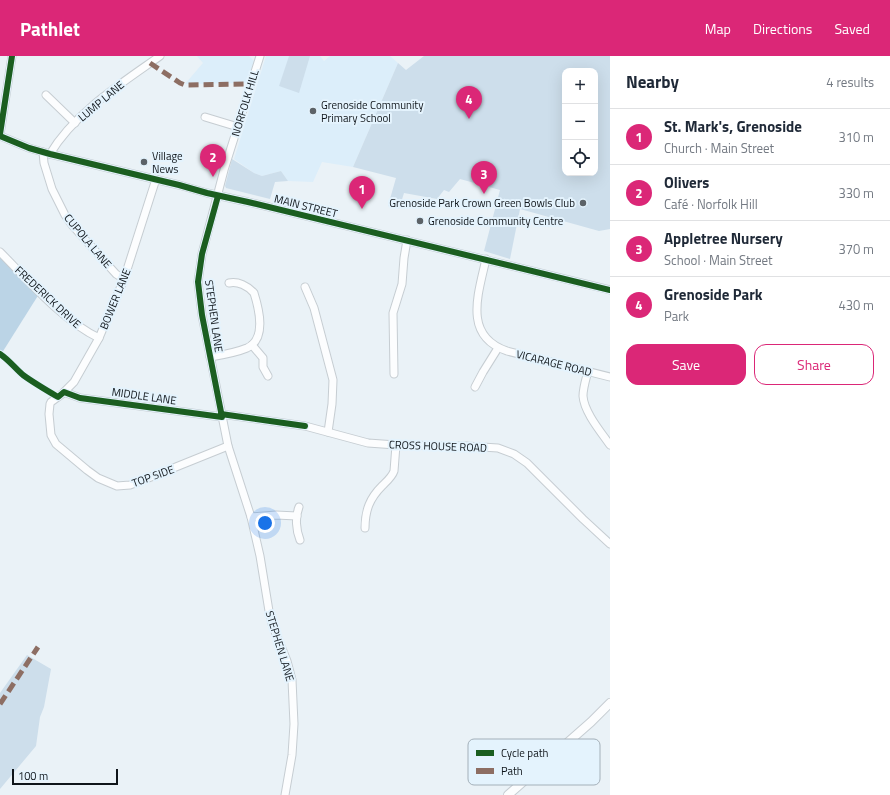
<!DOCTYPE html>
<html lang="en">
<head>
<meta charset="utf-8">
<style>
	body { margin:0; font-family:"Titillium Web",sans-serif; background:#f6f6f7; color:#1f2937 }
	.controls { position:absolute; right:12px; top:12px; display:grid; overflow:hidden; border-radius:8px; box-shadow:0 4px 16px #0002 }
	.controls button { width:36px; height:36px; display:grid; place-items:center; padding:0; border:0; border-bottom:1px solid #e0e1e3; background:#fff; color:#1f2937; font:20px sans-serif }
	.scale { position:absolute; left:12px; bottom:10px; width:106px; box-sizing:border-box; padding-left:4px; border:2px solid #0f151a; border-top:0; font-size:11px; line-height:14px; white-space:nowrap; color:#0f151a; -webkit-text-stroke:3px #e4f3fd; paint-order:stroke }
	.you { position:absolute; left:265px; top:467px; width:14px; height:14px; margin:-10px; border:3px solid #fff; border-radius:50%; background:#1a73e8; box-shadow:0 0 0 6px #1a73e833 }
	.badge { display:grid; place-items:center; width:26px; height:26px; border-radius:50%; background:#db2777; color:#fff; font-size:13px; font-weight:700 }
	.pin { position:absolute; translate:-50% -33px; filter:drop-shadow(0 1px 2px #0008) }
	.pin::after { content:''; position:absolute; top:21px; width:14px; height:12px; background:inherit; clip-path:polygon(0 0,100% 0,50% 100%) }
	.list { margin:0; padding:0; list-style:none }
	h2 { display:flex; justify-content:space-between; align-items:center; height:52px; margin:0; padding:0 16px; font-size:17px }
	h2 small { font-size:13px; font-weight:400; color:#747a83 }
	.list li { display:grid; grid-template-columns:26px 1fr auto; gap:12px; align-items:center; box-sizing:border-box; height:56px; padding:0 16px; border-top:1px solid #e0e1e3 }
	.list b { display:block; font-size:15px; white-space:nowrap }
	.list p { margin:0; font-size:13px; white-space:nowrap; color:#747a83 }
	.list em { font-size:13px; font-style:normal; color:#747a83 }
	.actions { display:flex; gap:8px; padding:12px 16px }
	.actions a { flex:1; padding:9px 0; border:1px solid #db2777; border-radius:12px; text-align:center; font-size:14px; color:#db2777 }
	.actions .main { background:#db2777; color:#fff }
	.icon { flex:none; width:22px; height:22px; fill:none; stroke:currentColor; stroke-width:2; stroke-linecap:round; stroke-linejoin:round }
	.map { position:relative; flex:none; width:610px; height:739px; overflow:hidden }
	header { display:flex; align-items:center; gap:24px; box-sizing:border-box; height:56px; padding:0 20px; background:#db2777; color:#fff }
	header strong { font-size:19px }
	nav { display:flex; gap:22px; margin-inline-start:auto; font-size:14px }
	main { display:flex }
	aside { flex:1; background:#fff }
	.map>svg:first-child { display:block }
	.built { fill:#dceefa }
	.green { fill:#cddeeb; fill-rule:evenodd }
	.forest { fill:#bbd4e6 }
	.lines { fill:none; stroke-linecap:round; stroke-linejoin:round }
	.minor-casing { stroke:#c6cdd2; stroke-width:9 }
	.tertiary-casing { stroke:#c6cdd2; stroke-width:10 }
	.minor { stroke:#fcfdfe; stroke-width:7 }
	.tertiary { stroke:#fcfdfe; stroke-width:8 }
	.quiet { stroke:#8d6e63; stroke-width:5; stroke-dasharray:10 5; stroke-linecap:butt }
	.cycleway-casing { stroke:#e4f3fd; stroke-width:8 }
	.cycleway { stroke:#1b5e20; stroke-width:6 }
	.poi-dot { fill:#5c6267; stroke:#e4f3fd; stroke-width:1.5 }
	.labels { text-anchor:middle; dominant-baseline:central; stroke-width:4; stroke-linejoin:round; paint-order:stroke }
	.street-label { font-size:11px; fill:#0f151a; stroke:#e4f3fd }
	.poi-label { font-size:11px; fill:#0f151a; stroke:#e4f3fd; text-anchor:start }
	.key { fill:#e4f3fd; stroke:#a4b0b9; stroke-width:1 }
	.key-label { font-size:11px; fill:#0f151a }
</style>
</head>
<body>
<header>
<strong>Pathlet</strong>
<nav><a>Map</a><a>Directions</a><a>Saved</a></nav>
</header>
<main>
<div class="map">
<svg width="610" height="739" viewBox="0 0 610 739">
	<rect width="100%" height="100%" fill="#eaf2f7"/>
	<g class="built">
		<polygon points="197,0 249,0 254,5 247,27 185,28 203,7"/>
		<polygon points="266,0 320,0 324,5 330,0 390,0 398,7 353,111 322,106 313,126 288,125 281,115 262,120 254,117 234,103"/>
	</g>
	<g class="green">
		<polygon points="289,0 310,0 299,37 279,30"/>
		<path d="M 424,0 L 610,0 L 610,173 L 599,175 L 520,153 L 510,203 L 484,195 L 500,134 L 460,123 L 449,136 L 444,134 L 437,143 L 404,137 L 399,153 L 388,150 L 396,122 L 353,111 L 398,7 L 406,14 ZM 565,15 L 595,15 L 595,117 L 565,117 Z"/>
		<polygon points="232,103 254,117 262,120 281,115 288,125 275,126 270,143 226,132 225,130"/>
		<polygon points="27,599 51,613 44,651 40,661 36,690 0,733 0,637"/>
	</g>
	<polygon class="forest" points="0,200 39,238 0,300"/>
	<g class="lines">
		<defs>
			<g id="minor">
				<polyline points="260,0 224,114 202,198 198,226 202,259 228,390 251,461 260,500 269,555 272,568 287,605 292,624 294,668 292,699 285,739"/>
				<polyline points="46,39 75,67"/>
				<polyline points="205,61 238,71"/>
				<polyline points="0,78 12,0"/>
				<polyline points="0,80 29,92 50,98 179,129 207,137 248,146 610,234"/>
				<polyline points="43,96 44,107 52,133 65,159 72,169 116,218 124,223"/>
				<path d="M 50,98 C 74,57 122,27 160,0"/>
				<polyline points="156,123 124,223 99,282 74,326 62,338 51,346 50,348 49,358 51,379 56,388 87,414 98,422 117,430 130,429 151,421 228,390"/>
				<path d="M 0,196 C 29,225 62,264 99,282"/>
				<path d="M 486,203 C 478,239 463,280 507,295 L 610,321"/>
				<polyline points="305,231 314,252 333,324 332,348 328,376"/>
				<polyline points="252,289 263,302 263,311 268,320"/>
				<path d="M 210,301 C 222,299 235,297 247,292 C 267,283 259,253 254,237 C 248,230 238,225 229,227"/>
				<path d="M 588,315 C 586,323 583,332 583,340 C 584,356 601,376 610,389"/>
				<polyline points="394,318 393,257 402,228 404,202 407,184"/>
				<polyline points="475,331 483,316 498,292"/>
				<polyline points="64,336 80,342 222,361"/>
				<polyline points="221,358 305,370 368,387 396,389 466,390 498,392 514,398 527,407 583,463 610,488"/>
				<path d="M 299,451 C 295,461 296,474 300,484"/>
				<polyline points="251,461 276,459 297,460"/>
				<path d="M 365,472 C 365,454 370,442 382,430 C 387,425 392,421 394,415 L 396,389"/>
			</g>
			<polyline id="tertiary" points="508,739 591,666 610,647"/>
		</defs>
		<use href="#minor" class="minor-casing"/>
		<use href="#tertiary" class="tertiary-casing"/>
		<use href="#minor" class="minor"/>
		<use href="#tertiary" class="tertiary"/>
		<g class="quiet">
			<polyline points="150,7 180,27 185,29 251,28"/>
			<polyline points="0,648 38,591"/>
		</g>
		<defs>
			<g id="cycleway">
				<polyline points="0,78 12,0"/>
				<polyline points="0,80 29,92 50,98 179,129 207,137 248,146 610,234"/>
				<path d="M 0,298 C 9,304 15,312 23,319 C 34,327 46,334 58,341 L 64,336 L 80,342 L 222,361 L 202,259 L 198,226 L 202,198 L 218,140"/>
				<polyline points="221,358 305,370"/>
			</g>
		</defs>
		<use href="#cycleway" class="cycleway-casing"/>
		<use href="#cycleway" class="cycleway"/>
	</g>
	<g class="poi-dot">
		<circle cx="313" cy="55" r="4"/>
		<circle cx="144" cy="106" r="4"/>
		<circle cx="583" cy="147" r="4"/>
		<circle cx="420" cy="165" r="4"/>
	</g>
	<g class="labels">
		<g class="street-label">
			<text transform="translate(101 45) rotate(-40)">LUMP LANE</text>
			<text transform="translate(245 47) rotate(-73)">NORFOLK HILL</text>
			<text transform="translate(306 150) rotate(14)">MAIN STREET</text>
			<text transform="translate(88 185) rotate(50)">CUPOLA LANE</text>
			<text transform="translate(48 241) rotate(43)">FREDERICK DRIVE</text>
			<text transform="translate(115 243) rotate(-68)">BOWER LANE</text>
			<text transform="translate(214 260) rotate(82)">STEPHEN LANE</text>
			<text transform="translate(554 307) rotate(14)">VICARAGE ROAD</text>
			<text transform="translate(144 340) rotate(8)">MIDDLE LANE</text>
			<text transform="translate(438 390) rotate(2)">CROSS HOUSE ROAD</text>
			<text transform="translate(153 420) rotate(-20)">TOP SIDE</text>
			<text transform="translate(280 590) rotate(73)">STEPHEN LANE</text>
		</g>
		<g class="poi-label">
			<text x="321" y="49">Grenoside Community<tspan x="321" dy="13">Primary School</tspan></text>
			<text x="152" y="100">Village<tspan x="152" dy="13">News</tspan></text>
			<text x="575" y="147" text-anchor="end">Grenoside Park Crown Green Bowls Club</text>
			<text x="428" y="165">Grenoside Community Centre</text>
		</g>
	</g>
	<rect x="468" y="683" width="132" height="46" rx="6" class="key"/>
	<rect x="476" y="694" width="18" height="6" fill="#1b5e20"/>
	<rect x="476" y="712" width="18" height="6" fill="#8d6e63"/>
	<g class="key-label">
		<text x="501" y="701">Cycle path</text>
		<text x="501" y="719">Path</text>
	</g>
</svg>
<div class="controls">
<button>+</button>
<button>−</button>
<button><svg class="icon" aria-label="locate" viewBox="0 0 24 24"><circle cx="12" cy="12" r="6"/><path d="M12 2v4M12 18v4M2 12h4M18 12h4"/></svg></button>
</div>
<div class="scale">100 m</div>
<div class="you"></div>
<div class="pin badge" style="left:362px;top:153px">1</div>
<div class="pin badge" style="left:213px;top:121px">2</div>
<div class="pin badge" style="left:484px;top:138px">3</div>
<div class="pin badge" style="left:469px;top:63px">4</div>
</div>
<aside>
<h2>Nearby<small>4 results</small></h2>
<ul class="list">
<li><span class="badge">1</span><div><b>St. Mark's, Grenoside</b><p>Church · Main Street</p></div><em>310 m</em></li>
<li><span class="badge">2</span><div><b>Olivers</b><p>Café · Norfolk Hill</p></div><em>330 m</em></li>
<li><span class="badge">3</span><div><b>Appletree Nursery</b><p>School · Main Street</p></div><em>370 m</em></li>
<li><span class="badge">4</span><div><b>Grenoside Park</b><p>Park</p></div><em>430 m</em></li>
</ul>
<div class="actions"><a class="main">Save</a><a>Share</a></div>
</aside>
</main>
</body>
</html>
